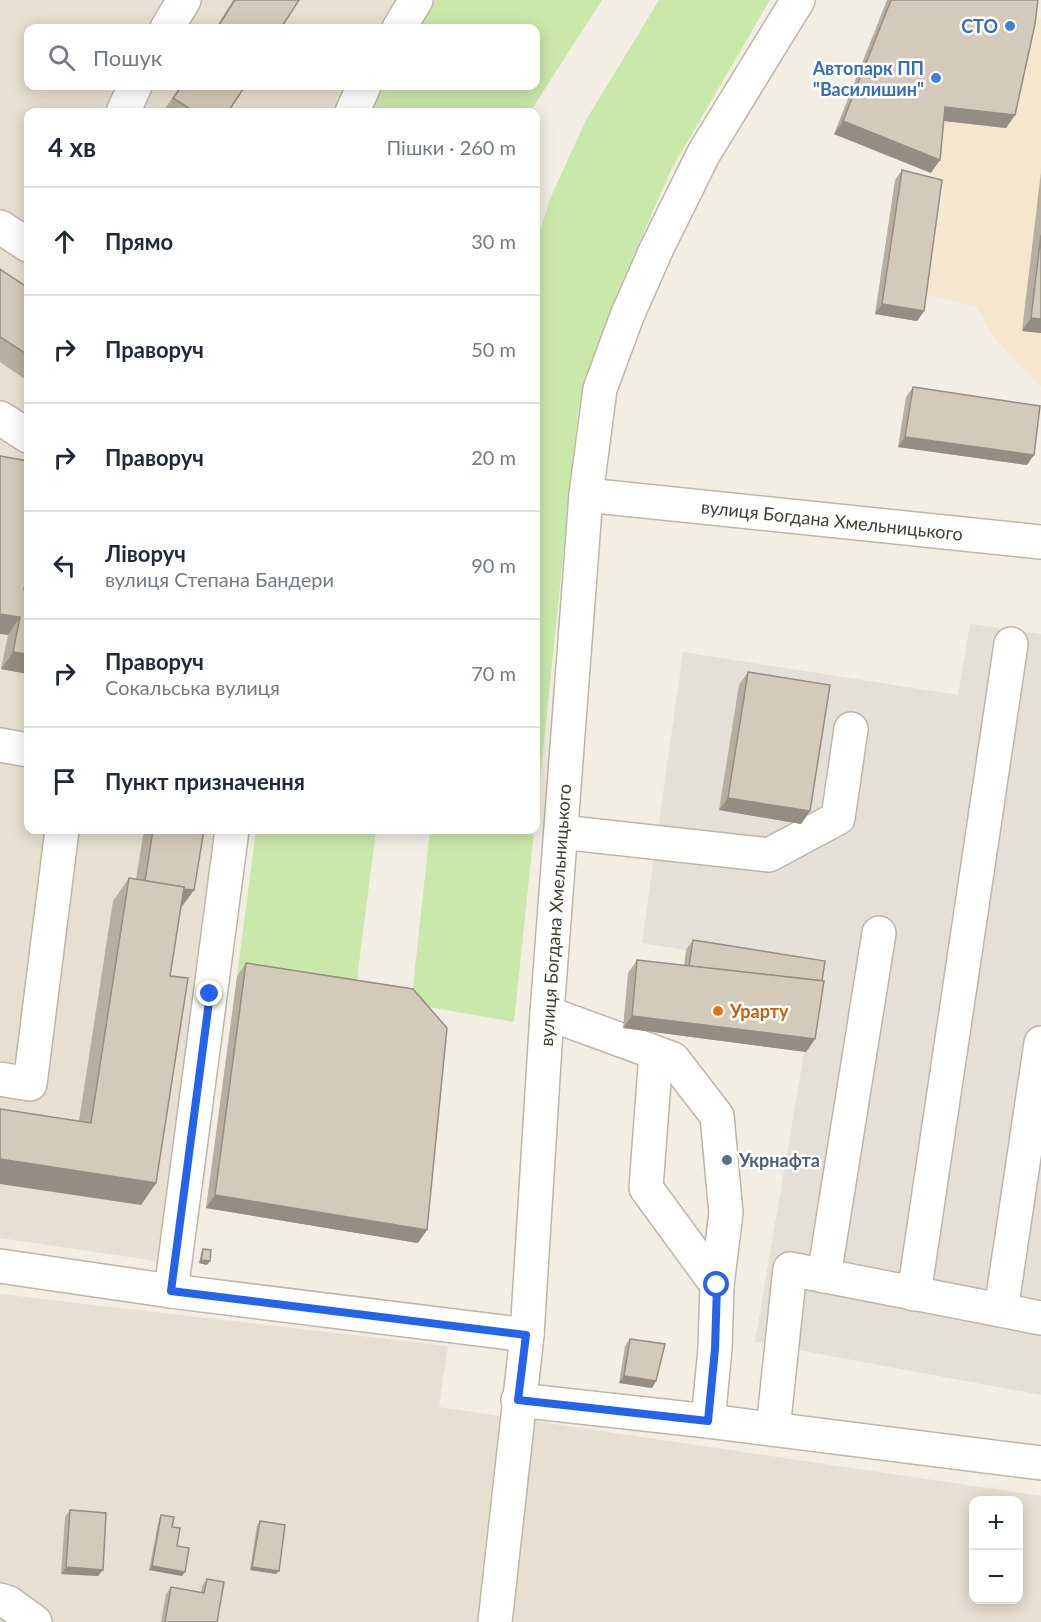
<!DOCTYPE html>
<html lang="uk">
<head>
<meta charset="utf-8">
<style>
	body { margin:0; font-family:Lato,sans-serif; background:#f2f2f3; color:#1f2937 }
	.controls { position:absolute; right:18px; bottom:18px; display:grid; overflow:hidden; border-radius:12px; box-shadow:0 3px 15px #0003 }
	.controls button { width:54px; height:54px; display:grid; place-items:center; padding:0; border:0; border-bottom:2px solid #e0e1e3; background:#fff; color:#1f2937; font:30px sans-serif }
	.stop { position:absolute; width:18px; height:18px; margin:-14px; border:4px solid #2563eb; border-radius:50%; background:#fff }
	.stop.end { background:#2563eb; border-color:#fff; box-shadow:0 2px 6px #0008 }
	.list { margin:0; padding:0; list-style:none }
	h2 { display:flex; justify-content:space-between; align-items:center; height:78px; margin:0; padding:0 24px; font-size:26px }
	h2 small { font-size:20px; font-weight:400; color:#747a83 }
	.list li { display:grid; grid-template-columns:39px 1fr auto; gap:18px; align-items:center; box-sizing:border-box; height:108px; padding:0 24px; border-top:2px solid #e0e1e3 }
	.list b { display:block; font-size:22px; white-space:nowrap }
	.list p { margin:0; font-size:20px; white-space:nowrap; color:#747a83 }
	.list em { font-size:20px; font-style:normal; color:#747a83 }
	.icon { flex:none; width:33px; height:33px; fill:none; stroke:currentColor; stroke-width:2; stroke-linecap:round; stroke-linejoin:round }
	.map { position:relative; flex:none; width:1041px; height:1622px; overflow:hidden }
	.search { position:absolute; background:#fff; box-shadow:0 3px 15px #0003; left:24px; top:24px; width:516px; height:66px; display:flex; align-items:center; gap:15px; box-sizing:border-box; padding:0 21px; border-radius:12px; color:#747a83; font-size:22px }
	.panel { position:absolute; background:#fff; box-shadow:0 3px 15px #0003; left:24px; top:108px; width:516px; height:726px; border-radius:12px }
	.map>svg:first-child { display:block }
	.residential { fill:#e6e0d2; fill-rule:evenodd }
	.commercial { fill:#f5e6ce }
	.industrial { fill:#e4dfd9 }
	.green { fill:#cbe8ab }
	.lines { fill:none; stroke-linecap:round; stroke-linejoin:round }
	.minor-casing { stroke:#beb6a6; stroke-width:36 }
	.minor { stroke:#fff; stroke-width:33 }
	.wall { fill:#b6ae9f }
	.shaded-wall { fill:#948d82 }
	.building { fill:#d4cab9; stroke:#948d82; stroke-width:1.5 }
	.route { stroke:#2563eb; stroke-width:8 }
	.shop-dot { fill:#3f7fe0; stroke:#fff; stroke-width:2 }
	.food-dot { fill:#e8710a; stroke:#fff; stroke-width:2 }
	.service-dot { fill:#5c6f8a; stroke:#fff; stroke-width:2 }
	.labels { text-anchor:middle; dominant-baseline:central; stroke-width:5; stroke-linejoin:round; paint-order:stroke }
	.shop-label { font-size:18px; font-weight:bold; fill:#366cbe; stroke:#fff; text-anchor:end }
	.street-label { font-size:18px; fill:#443e34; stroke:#fff }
	.food-label { font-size:18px; font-weight:bold; fill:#c56008; stroke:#fff; text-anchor:start }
	.service-label { font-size:18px; font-weight:bold; fill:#4e5e75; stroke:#fff; text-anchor:start }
</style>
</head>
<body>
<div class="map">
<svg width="1041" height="1622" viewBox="0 0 1041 1622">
	<rect width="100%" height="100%" fill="#f2eee4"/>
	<g class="residential">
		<polygon points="0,0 403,0 385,28 28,28 28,86 350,86 334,112 28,112 28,830 221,830 163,1262 0,1238"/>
		<path d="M 0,1294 L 448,1346 L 439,1407 L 1041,1496 L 1041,1622 L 0,1622 ZM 974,1500 L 1018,1500 L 1018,1600 L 974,1600 Z"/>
	</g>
	<polygon class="commercial" points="1029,16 1041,18 1041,387 996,340 976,306 927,295 944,186 931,173 935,120"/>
	<polygon class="industrial" points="970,624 1041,634 1041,1395 755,1342 818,971 642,943 683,652 958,695"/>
	<g class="green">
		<polygon points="435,0 602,0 530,112 371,112 382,86 536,86 536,28 417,28"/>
		<polygon points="659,0 770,0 671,170 613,303 578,412 536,820 536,243 550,199 586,120"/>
		<polygon points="256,830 376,830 355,994 237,976"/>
		<polygon points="430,830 534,830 514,1022 411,1004"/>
	</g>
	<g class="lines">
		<defs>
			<g id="minor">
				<polyline points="167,28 184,0"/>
				<polyline points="399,28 416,0"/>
				<polyline points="123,112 135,86"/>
				<polyline points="352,112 364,86"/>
				<polyline points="0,227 28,245"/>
				<polyline points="0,418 28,436"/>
				<polyline points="586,495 1041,542"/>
				<polyline points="0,745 28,750"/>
				<polyline points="561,832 769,855 838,818 851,729"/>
				<polyline points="547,1013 673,1059 717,1116 726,1213 717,1285 715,1349 708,1421"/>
				<polyline points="656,1053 646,1188 717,1285"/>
				<polyline points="0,1079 30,1084 62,830"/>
				<polyline points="0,1266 171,1291 527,1335"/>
				<polyline points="824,1276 879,933"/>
				<polyline points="171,1291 232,830"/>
				<polyline points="914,1294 1011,644"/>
				<polyline points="1001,1310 1041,1043"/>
				<polyline points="518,1400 708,1421 1041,1463"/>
				<polyline points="773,1429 790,1269 1041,1318"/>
				<polyline points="0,1600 9,1603 35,1622"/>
				<polyline points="495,1622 527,1335 547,1013 586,495 600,389 627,316 656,250 704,153 798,0"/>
			</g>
		</defs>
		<use href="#minor" class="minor-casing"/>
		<use href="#minor" class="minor"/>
	</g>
	<g class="wall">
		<polygon points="233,0 299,0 281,28 216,28"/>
		<polygon points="887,0 1038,0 1015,115 1006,128 943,121 931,173 834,134"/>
		<polygon points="180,86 245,86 228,112 163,112"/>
		<polygon points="902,170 924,311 917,321 875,314 895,180"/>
		<polygon points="1041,172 1041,333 1022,331"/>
		<polygon points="0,269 28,288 28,381 0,362"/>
		<polygon points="913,387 1027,465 898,447 906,397"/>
		<polygon points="24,590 28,591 28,674 1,669 8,635"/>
		<polygon points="748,672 810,811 801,824 719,810 739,685"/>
		<polygon points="144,830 204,830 181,908 180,908 170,976 156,1183 141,1205 79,1121 113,901 129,878 136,879"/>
		<polygon points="693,940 815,1039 806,1052 623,1028 628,973 637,960 684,966 686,950"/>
		<polygon points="246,963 418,1243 206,1208 237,976"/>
		<polygon points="203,1249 207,1265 199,1263 201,1253"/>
		<polygon points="630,1339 656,1381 652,1388 619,1383 625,1346"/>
		<polygon points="70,1510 98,1576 61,1574 65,1517"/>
		<polygon points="161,1515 172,1527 177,1546 182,1576 149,1570 159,1519"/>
		<polygon points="260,1521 276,1574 250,1570 257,1525"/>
		<polygon points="207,1579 217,1622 161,1622 166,1594 171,1587 201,1593 202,1586"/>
	</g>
	<g class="shaded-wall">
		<polygon points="945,107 1015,115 1006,128 936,120"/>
		<polygon points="843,121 940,160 931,173 834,134"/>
		<polygon points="882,304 924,311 917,321 875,314"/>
		<polygon points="1031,318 1041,319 1041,333 1022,331"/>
		<polygon points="905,437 1034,455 1027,465 898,447"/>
		<polygon points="0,614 20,617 8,635 0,634"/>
		<polygon points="13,652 28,654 28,674 1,669"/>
		<polygon points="728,798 810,811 801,824 719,810"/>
		<polygon points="144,883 194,890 181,908 132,900"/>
		<polygon points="632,1016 815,1039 806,1052 623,1028"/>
		<polygon points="0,1159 156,1183 141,1205 0,1184"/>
		<polygon points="215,1195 427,1230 418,1243 206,1208"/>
		<polygon points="201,1260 210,1261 207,1265 199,1263"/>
		<polygon points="624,1376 656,1381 652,1388 619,1383"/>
		<polygon points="152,1566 185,1572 182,1576 149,1570"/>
		<polygon points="66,1567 103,1570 98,1576 61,1574"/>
		<polygon points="252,1567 279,1571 276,1574 250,1570"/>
	</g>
	<g class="building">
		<polygon points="235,0 299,0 281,28 217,28"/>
		<polygon points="891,0 1038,0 1035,24 1015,115 945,107 940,160 843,121"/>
		<polygon points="182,86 245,86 228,112 186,112 189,108 173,98"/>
		<polygon points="902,170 942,180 924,311 882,304"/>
		<polygon points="1041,235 1041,319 1031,318"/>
		<polygon points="0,269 28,288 28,355 0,337"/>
		<polygon points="913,387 1040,406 1034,455 905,437"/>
		<polygon points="0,456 28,461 28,563 24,590 28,591 28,654 13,652 20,617 0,614"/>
		<polygon points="748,672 830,685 810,811 728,798"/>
		<polygon points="153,830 204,830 194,890 183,889 184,887 145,881"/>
		<polygon points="129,878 184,887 170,976 188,978 156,1183 0,1159 0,1109 91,1123"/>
		<polygon points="693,940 825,961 822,981 689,966"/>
		<polygon points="637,960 824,981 815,1039 632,1016"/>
		<polygon points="246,963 413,989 447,1028 427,1230 215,1195"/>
		<polygon points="203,1249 211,1250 210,1261 201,1260"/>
		<polygon points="630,1339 665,1344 656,1381 624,1376"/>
		<polygon points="70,1510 106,1513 103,1570 66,1567"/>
		<polygon points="161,1515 174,1517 172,1527 180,1528 177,1546 189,1548 185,1572 152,1566"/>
		<polygon points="260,1521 285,1525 279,1571 252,1567"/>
		<polygon points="207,1579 224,1582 217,1622 165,1622 171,1587 204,1593"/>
	</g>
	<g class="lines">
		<polyline class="route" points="210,994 171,1291 526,1335 518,1400 708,1421 715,1349 717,1285"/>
	</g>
	<g class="shop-dot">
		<circle cx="1010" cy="26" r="6"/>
		<circle cx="936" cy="78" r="6"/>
	</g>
	<circle class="food-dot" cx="718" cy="1011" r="6"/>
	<circle class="service-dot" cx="727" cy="1160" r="6"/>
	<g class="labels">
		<g class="shop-label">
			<text x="998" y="26">СТО</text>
			<text x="924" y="68">Автопарк ПП<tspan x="924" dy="21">"Василишин"</tspan></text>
		</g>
		<g class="street-label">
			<text transform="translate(832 520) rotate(6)">вулиця Богдана Хмельницького</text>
			<text transform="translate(555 915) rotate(-86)">вулиця Богдана Хмельницького</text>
		</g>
		<g class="food-label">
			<text x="730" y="1011">Урарту</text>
		</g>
		<g class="service-label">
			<text x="739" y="1160">Укрнафта</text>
		</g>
	</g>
</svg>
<div class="controls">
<button>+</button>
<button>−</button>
</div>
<div class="stop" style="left:717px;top:1285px"></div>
<div class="stop end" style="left:210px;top:994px"></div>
<div class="search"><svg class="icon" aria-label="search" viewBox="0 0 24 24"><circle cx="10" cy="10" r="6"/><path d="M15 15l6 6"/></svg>Пошук</div>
<section class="panel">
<h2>4 хв<small>Пішки · 260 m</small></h2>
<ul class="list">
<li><svg class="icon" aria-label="ahead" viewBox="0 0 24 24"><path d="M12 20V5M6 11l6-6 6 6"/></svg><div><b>Прямо</b></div><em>30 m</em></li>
<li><svg class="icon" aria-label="right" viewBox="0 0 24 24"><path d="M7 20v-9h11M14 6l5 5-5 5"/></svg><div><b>Праворуч</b></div><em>50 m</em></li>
<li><svg class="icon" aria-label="right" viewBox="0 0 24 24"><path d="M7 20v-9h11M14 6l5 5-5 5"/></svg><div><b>Праворуч</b></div><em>20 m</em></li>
<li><svg class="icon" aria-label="left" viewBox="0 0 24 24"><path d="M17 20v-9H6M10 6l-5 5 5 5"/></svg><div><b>Ліворуч</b><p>вулиця Степана Бандери</p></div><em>90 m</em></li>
<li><svg class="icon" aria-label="right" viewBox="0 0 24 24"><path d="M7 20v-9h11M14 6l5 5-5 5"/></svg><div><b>Праворуч</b><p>Сокальська вулиця</p></div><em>70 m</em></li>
<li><svg class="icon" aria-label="arrive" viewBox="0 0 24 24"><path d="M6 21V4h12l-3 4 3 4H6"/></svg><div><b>Пункт призначення</b></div></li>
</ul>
</section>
</div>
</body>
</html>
